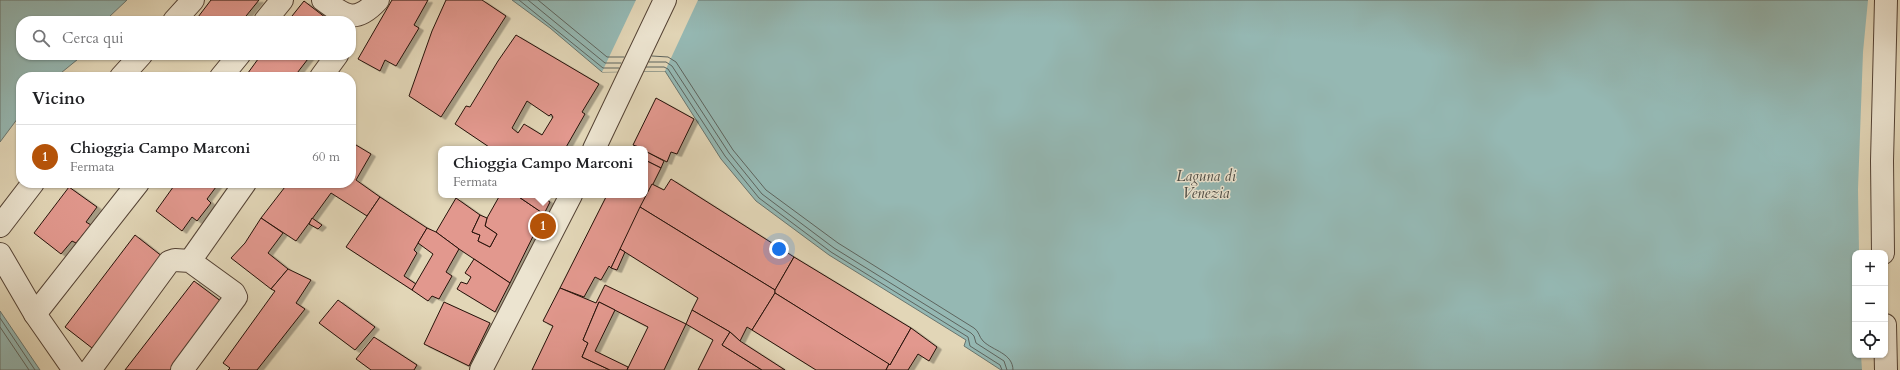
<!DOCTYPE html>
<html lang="it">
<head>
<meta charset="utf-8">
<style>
	body { margin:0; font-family:Cardo,serif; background:#f2f2f2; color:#202124 }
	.controls { position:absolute; right:12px; bottom:12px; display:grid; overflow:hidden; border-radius:8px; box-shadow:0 1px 3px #0004 }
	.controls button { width:36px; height:36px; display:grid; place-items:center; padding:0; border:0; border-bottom:1px solid #e0e0e0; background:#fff; color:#202124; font:20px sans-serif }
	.you { position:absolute; left:779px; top:249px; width:14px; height:14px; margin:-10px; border:3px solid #fff; border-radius:50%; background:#1a73e8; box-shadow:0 0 0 6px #1a73e833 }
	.badge { display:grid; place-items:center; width:26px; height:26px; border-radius:50%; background:#b45309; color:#fff; font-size:13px; font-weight:700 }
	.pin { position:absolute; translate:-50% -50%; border:2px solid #fff; box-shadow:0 1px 4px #0006 }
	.popup { position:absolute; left:438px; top:146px; width:210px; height:52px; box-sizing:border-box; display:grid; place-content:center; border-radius:8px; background:#fff; filter:drop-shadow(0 1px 3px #0005); font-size:13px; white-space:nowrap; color:#757577 }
	.popup b { font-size:15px; color:#202124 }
	.popup::after { content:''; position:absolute; left:50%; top:100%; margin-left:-8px; border:8px solid transparent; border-top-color:#fff }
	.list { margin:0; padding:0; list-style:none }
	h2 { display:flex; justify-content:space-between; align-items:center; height:52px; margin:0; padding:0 16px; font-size:17px }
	h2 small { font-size:13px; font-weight:400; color:#757577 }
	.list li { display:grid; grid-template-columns:26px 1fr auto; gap:12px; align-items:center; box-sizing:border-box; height:64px; padding:0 16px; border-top:1px solid #e0e0e0 }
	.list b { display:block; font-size:15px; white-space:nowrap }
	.list p { margin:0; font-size:13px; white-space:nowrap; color:#757577 }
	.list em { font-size:13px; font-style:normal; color:#757577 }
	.icon { flex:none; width:22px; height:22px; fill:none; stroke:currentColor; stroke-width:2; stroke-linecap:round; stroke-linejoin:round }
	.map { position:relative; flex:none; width:1900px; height:370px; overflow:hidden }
	.search { position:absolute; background:#fff; box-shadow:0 1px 3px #0004; left:16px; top:16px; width:340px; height:44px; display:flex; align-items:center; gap:10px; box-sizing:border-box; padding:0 14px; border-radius:16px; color:#757577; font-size:15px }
	.panel { position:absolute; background:#fff; box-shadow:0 1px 3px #0004; left:16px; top:72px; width:340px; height:116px; border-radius:16px }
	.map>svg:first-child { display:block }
	.water { fill:#95b8b3; stroke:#68756f; fill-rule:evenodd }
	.pier { fill:#e2d6b7 }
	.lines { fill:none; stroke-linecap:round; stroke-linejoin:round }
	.shore { stroke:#5d645e; stroke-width:1 }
	.building { fill:#e2988e; stroke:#251109; fill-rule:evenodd; filter:url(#shadow) }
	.minor-casing { stroke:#544234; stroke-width:24 }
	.minor { stroke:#ece4d0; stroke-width:22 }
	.labels { text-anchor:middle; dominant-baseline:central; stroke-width:3; stroke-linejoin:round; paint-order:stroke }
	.water-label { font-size:15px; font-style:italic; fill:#4c4b44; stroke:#ece4d0 }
</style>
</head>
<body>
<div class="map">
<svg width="1900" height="370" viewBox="0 0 1900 370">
	<defs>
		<filter id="shadow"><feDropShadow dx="4.5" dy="2.5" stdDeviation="0" flood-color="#0004"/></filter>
	</defs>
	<rect width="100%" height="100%" fill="#e2d6b7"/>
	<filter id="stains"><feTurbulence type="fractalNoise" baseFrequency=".005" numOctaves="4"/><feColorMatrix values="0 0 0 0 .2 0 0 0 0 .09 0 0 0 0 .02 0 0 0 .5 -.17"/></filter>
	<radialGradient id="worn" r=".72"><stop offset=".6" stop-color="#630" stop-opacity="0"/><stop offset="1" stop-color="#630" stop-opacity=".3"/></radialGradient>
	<g class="water">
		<polygon points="0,0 127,0 109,17 113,21 21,21 21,55 83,55 56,77 21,77 21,114 0,142"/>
		<path d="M 512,0 L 1900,0 L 1900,370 L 1001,370 L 964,346 L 966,340 L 829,255 L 756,201 L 721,159 L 665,71 L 602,72 L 550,28 ZM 1855,253 L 1885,253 L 1885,355 L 1855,355 Z"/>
		<polygon points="0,311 40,370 0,370"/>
	</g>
	<g class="pier">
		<polygon points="636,0 698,0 665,71 602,72"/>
		<polygon points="1868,0 1900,0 1900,370 1862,370 1861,355 1885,355 1885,253 1859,253 1858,189 1863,52"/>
	</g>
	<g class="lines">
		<g class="shore">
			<polyline points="519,0 603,68 619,68"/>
			<polyline points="528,0 605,63 621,63"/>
			<polyline points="538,0 607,57 624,57"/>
			<path d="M 652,56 L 668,57 L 676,62 L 733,150 L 766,190 L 838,243 L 974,328 C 979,331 979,337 983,341 C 993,351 1013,353 1013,370"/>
			<polyline points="649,62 666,62 672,66 729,153 762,194 834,248 971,333 974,336 976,343 1004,361 1007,370"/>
			<polyline points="646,67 664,67 668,69 725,156 759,198 831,252 968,337 970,346 1000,365 1002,370"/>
			<polyline points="0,318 35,370"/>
			<polyline points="0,327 29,370"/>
		</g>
	</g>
	<g class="building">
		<polygon points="211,0 259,0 242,21 195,21"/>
		<polygon points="392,0 428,0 414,25 419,28 396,66 385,60 380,71 358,59"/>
		<polygon points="446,0 482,0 506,16 441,117 409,96 432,31"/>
		<polygon points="304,1 330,21 288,21"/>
		<path d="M 516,35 L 599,84 L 582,112 L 585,114 L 565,149 L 492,149 L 455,124 L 466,106 L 470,107 L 498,61 ZM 527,101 L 549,116 L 551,114 L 553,117 L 542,135 L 524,124 L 518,133 L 512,128 Z"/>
		<polygon points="261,55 311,55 294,77 245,77"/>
		<polygon points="656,98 694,119 677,154 671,152 667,162 645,151 645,149 633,145"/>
		<polygon points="351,142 371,154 356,180 380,197 367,216 331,193 296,241 261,218 288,183 351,183"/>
		<polygon points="645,151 664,161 661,168 645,160"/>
		<polygon points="645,160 661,168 611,268 609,266 601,280 595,277 584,297 560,288 607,195 645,195"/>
		<polygon points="671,179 794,257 775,290 640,207 652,184 664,190"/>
		<polygon points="176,183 219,183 207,199 211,203 197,221 192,217 182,231 156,211"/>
		<polygon points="69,187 97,207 86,222 91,225 76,243 72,241 61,254 34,233"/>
		<polygon points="500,195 516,195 544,214 510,283 459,249 436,232 456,198 480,215 472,232 480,235 478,241 490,247 497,234 485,226 487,218"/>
		<polygon points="516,195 540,195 550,202 544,214"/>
		<polygon points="380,197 427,228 414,250 417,253 404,276 416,284 412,290 346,247"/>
		<polygon points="640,207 775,290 775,293 752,330 747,327 740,341 730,332 692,310 698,298 620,249"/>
		<polygon points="480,215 487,218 485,226 497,234 490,247 478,241 480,235 472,232"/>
		<polygon points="261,218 283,233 268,253 288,269 271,289 231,258 245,243"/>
		<polygon points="312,218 322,225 318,229 309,224"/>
		<polygon points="427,228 436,232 459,249 446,272 452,276 439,299 432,296 428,301 412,290 433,254 418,243"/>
		<polygon points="135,235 163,257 92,348 65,327"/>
		<polygon points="620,249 625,252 617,270 611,268"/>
		<polygon points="794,257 911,328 890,365 775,293 775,290"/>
		<polygon points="474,259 510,283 495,312 457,289 461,282 467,284 471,277 465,273"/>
		<polygon points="288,269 311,280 296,303 305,309 257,370 228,370 230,368 223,363 275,291 271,289"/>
		<polygon points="194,281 222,302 176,370 125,370"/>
		<polygon points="605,285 686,324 664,370 627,370 648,327 599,302 583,340 588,343 582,357 610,370 532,370 553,326 543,321 560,288 596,303"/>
		<polygon points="775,293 889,364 886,370 816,370 752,330"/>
		<polygon points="338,300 375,327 355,350 319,323"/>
		<polygon points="444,302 490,323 469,366 424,344"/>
		<polygon points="599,302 615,310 595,351 628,367 627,370 610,370 582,357 588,343 583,340"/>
		<polygon points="692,310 730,332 722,345 762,370 698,370 713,340 686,324"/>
		<polygon points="911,328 937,347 929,361 918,354 908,370 886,370 889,364 890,365"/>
		<polygon points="730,332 740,341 785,370 762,370 722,345"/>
		<polygon points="374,337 417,365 414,370 371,370 356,359"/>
	</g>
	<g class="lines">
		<defs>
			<g id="minor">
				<path d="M 323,0 C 346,17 356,24 378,0"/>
				<polyline points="174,21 193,0"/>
				<polyline points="265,21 282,0"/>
				<polyline points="121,77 141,55"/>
				<polyline points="221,77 239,55"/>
				<polyline points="321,77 337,55"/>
				<polyline points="594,149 665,0"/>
				<polyline points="0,226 33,183"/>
				<polyline points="1883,253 1882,161 1886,0"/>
				<polyline points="0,254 35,314 74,370"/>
				<polyline points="190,261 245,183"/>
				<polyline points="35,314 138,183"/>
				<polyline points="1885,325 1886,370"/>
				<polyline points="90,370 169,262 175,260 190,261 234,293 236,297 182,370"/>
				<polyline points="481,370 571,195"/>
			</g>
		</defs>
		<use href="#minor" class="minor-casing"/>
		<use href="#minor" class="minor"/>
	</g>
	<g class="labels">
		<g class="water-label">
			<text x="1206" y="176">Laguna di<tspan x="1206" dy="17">Venezia</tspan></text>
		</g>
	</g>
	<rect width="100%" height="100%" filter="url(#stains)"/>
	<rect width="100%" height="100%" fill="url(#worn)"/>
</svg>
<div class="controls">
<button>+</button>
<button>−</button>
<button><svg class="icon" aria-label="locate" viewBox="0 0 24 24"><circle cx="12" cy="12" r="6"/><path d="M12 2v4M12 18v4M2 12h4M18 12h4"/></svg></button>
</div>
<div class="you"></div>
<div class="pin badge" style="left:543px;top:226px">1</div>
<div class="popup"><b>Chioggia Campo Marconi</b>Fermata</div>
<div class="search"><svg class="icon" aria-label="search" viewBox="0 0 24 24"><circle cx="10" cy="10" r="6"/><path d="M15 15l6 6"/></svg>Cerca qui</div>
<section class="panel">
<h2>Vicino<small></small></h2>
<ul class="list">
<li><span class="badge">1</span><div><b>Chioggia Campo Marconi</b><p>Fermata</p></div><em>60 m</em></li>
</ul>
</section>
</div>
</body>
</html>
